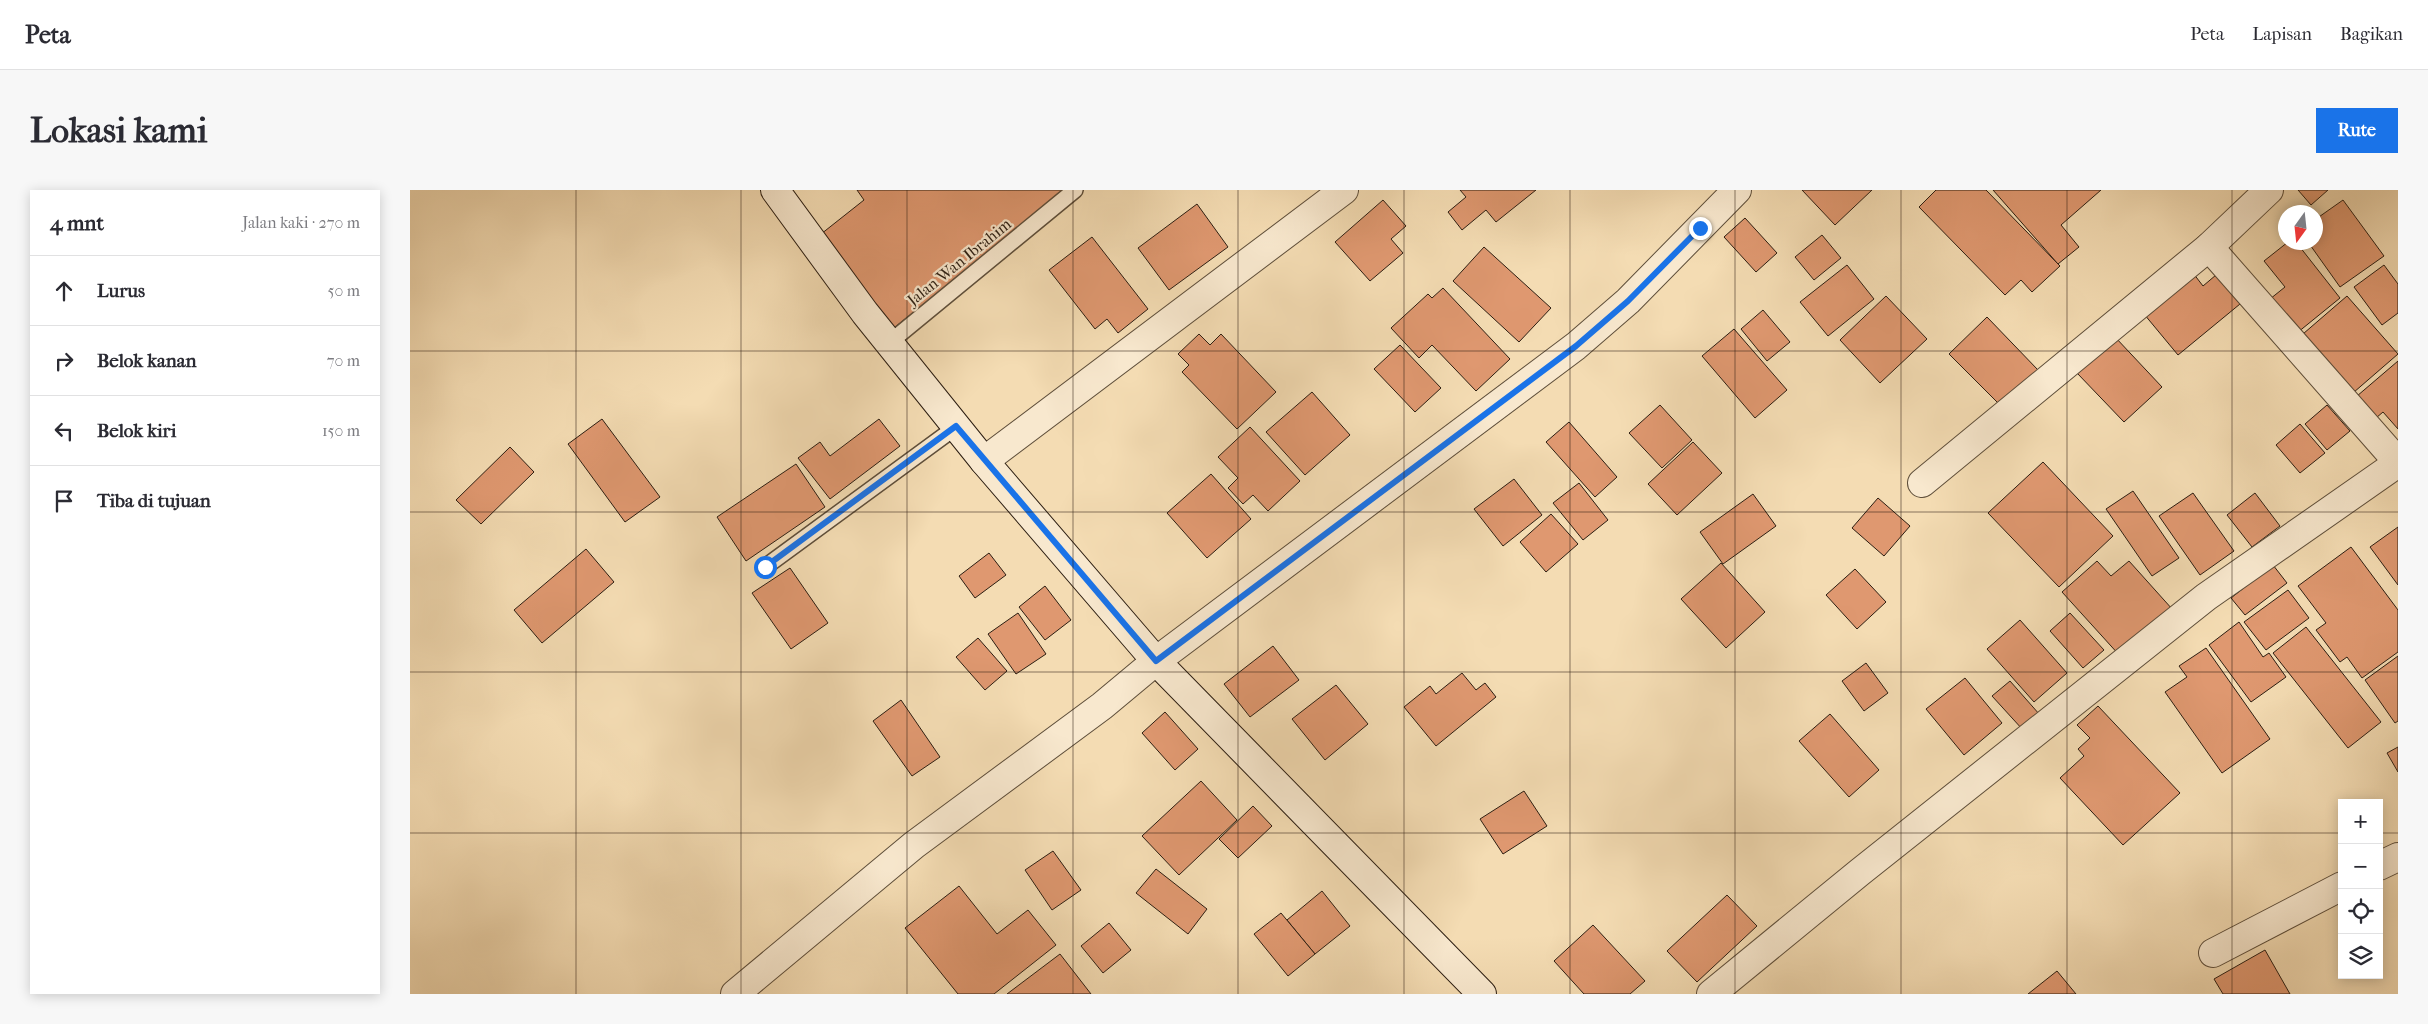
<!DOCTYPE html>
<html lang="id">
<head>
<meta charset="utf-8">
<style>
	body { margin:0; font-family:"IM FELL French Canon",serif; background:#f7f7f7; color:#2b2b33 }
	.controls { position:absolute; right:15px; bottom:15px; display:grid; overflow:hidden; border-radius:0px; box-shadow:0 2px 12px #0003 }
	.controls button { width:45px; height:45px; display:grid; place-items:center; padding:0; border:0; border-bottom:1px solid #e1e1e2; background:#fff; color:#2b2b33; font:25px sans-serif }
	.compass { position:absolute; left:1868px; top:15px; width:45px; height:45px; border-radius:50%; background:#fff; box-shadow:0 2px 12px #0003; rotate:195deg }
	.stop { position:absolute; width:15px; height:15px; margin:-11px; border:4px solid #1a73e8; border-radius:50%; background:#fff }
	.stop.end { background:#1a73e8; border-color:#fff; box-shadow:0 1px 5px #0008 }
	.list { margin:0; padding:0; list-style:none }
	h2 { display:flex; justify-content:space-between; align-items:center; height:65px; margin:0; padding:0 20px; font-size:21px }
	h2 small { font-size:16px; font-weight:400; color:#7c7c81 }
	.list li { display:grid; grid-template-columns:32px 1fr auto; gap:15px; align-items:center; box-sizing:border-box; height:70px; padding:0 20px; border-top:1px solid #e1e1e2 }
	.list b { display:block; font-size:19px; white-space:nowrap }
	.list em { font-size:16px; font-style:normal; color:#7c7c81 }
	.icon { flex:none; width:28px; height:28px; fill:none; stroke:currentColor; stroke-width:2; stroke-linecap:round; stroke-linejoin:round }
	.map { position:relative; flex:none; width:1988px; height:804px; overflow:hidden; border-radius:0px }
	header { display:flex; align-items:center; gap:30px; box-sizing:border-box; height:70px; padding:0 25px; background:#fff; border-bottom:1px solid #e1e1e2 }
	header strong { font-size:24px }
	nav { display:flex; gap:28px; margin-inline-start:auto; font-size:18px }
	.intro { display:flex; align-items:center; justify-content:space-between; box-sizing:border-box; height:120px; padding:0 30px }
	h1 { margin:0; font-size:35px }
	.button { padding:12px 22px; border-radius:0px; background:#1a73e8; color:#fff; font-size:18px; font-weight:700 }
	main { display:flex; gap:30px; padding:0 30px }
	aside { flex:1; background:#fff; border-radius:0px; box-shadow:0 2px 12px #0003 }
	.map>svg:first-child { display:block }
	.building { fill:#df9870; stroke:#2c1e12 }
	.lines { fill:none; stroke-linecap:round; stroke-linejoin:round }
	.lane-casing { stroke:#5e4e3a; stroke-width:18 }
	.street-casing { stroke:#5e4e3a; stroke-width:30 }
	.secondary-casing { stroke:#2c1e12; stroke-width:30 }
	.lane { stroke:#f8e8ce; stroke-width:15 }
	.street { stroke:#f8e8ce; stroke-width:28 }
	.secondary { stroke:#f8e8ce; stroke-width:28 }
	.route { stroke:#1a73e8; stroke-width:6 }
	.grid { fill:none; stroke:#2c1e12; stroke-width:1; stroke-opacity:0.55 }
	.labels { text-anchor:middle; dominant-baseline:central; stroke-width:4.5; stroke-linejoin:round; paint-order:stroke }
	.street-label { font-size:16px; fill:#2c1e12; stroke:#f8e8ce }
</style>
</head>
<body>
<header>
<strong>Peta</strong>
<nav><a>Peta</a><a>Lapisan</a><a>Bagikan</a></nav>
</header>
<div class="intro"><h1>Lokasi kami</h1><a class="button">Rute</a></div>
<main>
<aside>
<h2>4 mnt<small>Jalan kaki · 270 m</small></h2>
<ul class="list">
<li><svg class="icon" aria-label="ahead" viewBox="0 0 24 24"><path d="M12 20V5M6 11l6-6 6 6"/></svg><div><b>Lurus</b></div><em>50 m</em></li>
<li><svg class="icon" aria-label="right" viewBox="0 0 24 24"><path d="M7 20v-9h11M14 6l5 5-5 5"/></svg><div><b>Belok kanan</b></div><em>70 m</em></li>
<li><svg class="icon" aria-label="left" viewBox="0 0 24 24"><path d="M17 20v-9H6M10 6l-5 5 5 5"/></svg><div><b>Belok kiri</b></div><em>150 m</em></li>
<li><svg class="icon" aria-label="arrive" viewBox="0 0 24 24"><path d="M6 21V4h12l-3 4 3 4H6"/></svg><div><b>Tiba di tujuan</b></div></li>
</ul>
</aside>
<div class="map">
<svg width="1988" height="804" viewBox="0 0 1988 804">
	<rect width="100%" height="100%" fill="#f4dcb3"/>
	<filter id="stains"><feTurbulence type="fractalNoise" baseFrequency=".004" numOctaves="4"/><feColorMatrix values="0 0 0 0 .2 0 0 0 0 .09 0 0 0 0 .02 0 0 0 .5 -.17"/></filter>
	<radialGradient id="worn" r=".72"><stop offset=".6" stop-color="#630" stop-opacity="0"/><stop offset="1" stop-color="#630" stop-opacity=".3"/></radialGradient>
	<g class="building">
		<polygon points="447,0 657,0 480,141 406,48 454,10"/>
		<polygon points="1050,0 1126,0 1086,32 1076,20 1052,40 1038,22 1056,7"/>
		<polygon points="1392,0 1462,0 1425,35"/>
		<polygon points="1526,0 1576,0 1650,76 1622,102 1611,90 1595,105 1509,17"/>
		<polygon points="1583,0 1691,0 1651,35 1669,57 1648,74"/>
		<polygon points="1888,0 1918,0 1901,15"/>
		<polygon points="973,10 996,36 981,49 993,63 960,91 925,52"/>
		<polygon points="1933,10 1974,66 1930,97 1898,52 1906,52 1906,29"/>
		<polygon points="787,14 818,57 759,100 728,58"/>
		<polygon points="1335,28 1367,63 1346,82 1314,47"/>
		<polygon points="1412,45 1431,68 1404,90 1385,67"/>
		<polygon points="682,47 738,119 708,143 697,129 685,139 639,80"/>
		<polygon points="1878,52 1886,52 1930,108 1882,147 1855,113 1875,97 1854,71"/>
		<polygon points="1074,57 1141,118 1109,152 1043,91"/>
		<polygon points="1437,75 1464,109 1418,146 1390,112"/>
		<polygon points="1974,75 1988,94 1988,123 1972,135 1944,97"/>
		<polygon points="1783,83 1793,96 1806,85 1830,114 1768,165 1734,124"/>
		<polygon points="1033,98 1100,169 1066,201 1022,155 1009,168 981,138 1018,104 1022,108"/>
		<polygon points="1476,106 1517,149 1470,193 1430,150"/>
		<polygon points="1937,106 1988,164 1936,209 1886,150"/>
		<polygon points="1353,120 1380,152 1357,171 1331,139"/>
		<polygon points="1577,127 1628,180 1591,216 1539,164"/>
		<polygon points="1324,139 1377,200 1345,228 1292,166"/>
		<polygon points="789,144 800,155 811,144 866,202 827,239 772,182 779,175 768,164"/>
		<polygon points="1705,147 1752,197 1714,232 1667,183"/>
		<polygon points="990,155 1031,198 1005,222 964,179"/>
		<polygon points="1988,171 1988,239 1973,222 1959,234 1940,212"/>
		<polygon points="902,202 940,245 895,285 856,242"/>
		<polygon points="1250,215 1282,250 1252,278 1219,243"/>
		<polygon points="1917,215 1940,241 1917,260 1895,234"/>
		<polygon points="192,229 250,307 215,332 158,254"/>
		<polygon points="469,229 490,256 420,309 388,268 410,252 420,266"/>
		<polygon points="1159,232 1207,287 1185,307 1136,252"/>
		<polygon points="1890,234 1915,263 1890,283 1866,255"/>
		<polygon points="840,237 890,291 858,321 843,305 833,314 818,298 828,288 808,267"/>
		<polygon points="1283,252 1312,283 1267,325 1238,294"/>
		<polygon points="100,257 124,282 71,334 46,310"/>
		<polygon points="1633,272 1703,346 1649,397 1578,323"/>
		<polygon points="386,274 415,317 336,371 307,327"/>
		<polygon points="801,284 841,329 797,368 757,323"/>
		<polygon points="1104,289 1132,325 1093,356 1064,319"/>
		<polygon points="1169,293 1198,330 1173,350 1143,313"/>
		<polygon points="1723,301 1769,368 1742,386 1696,319"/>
		<polygon points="1783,303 1824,361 1790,385 1749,326"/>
		<polygon points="1845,303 1870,336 1842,357 1817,325"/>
		<polygon points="1343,304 1366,336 1313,374 1290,342"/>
		<polygon points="1468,308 1500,336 1474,366 1442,338"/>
		<polygon points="1141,324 1168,354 1136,382 1110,352"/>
		<polygon points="1988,337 1988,395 1960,357"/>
		<polygon points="1941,357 1988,420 1988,462 1952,488 1937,467 1930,472 1906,440 1916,433 1888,396"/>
		<polygon points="176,359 204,392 132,453 104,420"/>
		<polygon points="579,363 596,385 565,408 549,386"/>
		<polygon points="1687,371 1701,386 1719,371 1763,420 1711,467 1652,402"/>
		<polygon points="1311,373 1355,422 1316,458 1271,409"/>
		<polygon points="1863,375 1877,393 1835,425 1821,408"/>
		<polygon points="380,378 418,433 381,459 342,403"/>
		<polygon points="1445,379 1476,412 1447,439 1416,405"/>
		<polygon points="635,396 661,430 635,450 609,417"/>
		<polygon points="1878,400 1899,428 1856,460 1834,432"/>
		<polygon points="608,423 636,464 606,484 578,444"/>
		<polygon points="1660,423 1694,460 1673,478 1640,441"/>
		<polygon points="1610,430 1657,483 1624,512 1577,459"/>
		<polygon points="1829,432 1853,467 1859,463 1876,487 1841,512 1799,455"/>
		<polygon points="1896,437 1971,532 1938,558 1863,463"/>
		<polygon points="568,448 597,481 575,500 546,467"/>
		<polygon points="863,456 889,490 840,527 814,494"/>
		<polygon points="1796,458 1860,549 1812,583 1755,502 1777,487 1769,476"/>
		<polygon points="1988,466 1988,531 1985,533 1955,490"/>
		<polygon points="1456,473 1478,503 1454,521 1432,491"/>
		<polygon points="1052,483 1066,500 1075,493 1086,507 1026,556 994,517 1020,496 1026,504"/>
		<polygon points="1555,488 1592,533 1554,565 1516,519"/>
		<polygon points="1600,491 1630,525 1613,540 1582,506"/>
		<polygon points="926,495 958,534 915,570 882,529"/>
		<polygon points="491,510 530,567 502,586 463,531"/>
		<polygon points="1688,516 1770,603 1713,655 1650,588 1674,566 1668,559 1680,548 1667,535"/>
		<polygon points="755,522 788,559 765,580 732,543"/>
		<polygon points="1420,524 1469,580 1439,607 1389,551"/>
		<polygon points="1988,557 1988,582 1977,563"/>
		<polygon points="791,591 827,630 769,685 732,646"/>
		<polygon points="1114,601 1137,636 1093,664 1070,629"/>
		<polygon points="843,616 862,636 828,668 809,649"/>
		<polygon points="643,661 671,700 642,720 615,680"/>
		<polygon points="746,679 797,719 778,744 726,703"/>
		<polygon points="549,696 587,744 618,720 646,755 584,804 548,804 495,738"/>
		<polygon points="912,701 940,736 905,764 877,730"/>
		<polygon points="1317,705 1347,736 1287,792 1257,761"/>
		<polygon points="871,723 905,764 878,786 844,744"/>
		<polygon points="699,733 721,760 693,783 671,756"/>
		<polygon points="1183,735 1235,791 1220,804 1174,804 1144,771"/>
		<polygon points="1855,760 1880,804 1813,804 1804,789"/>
		<polygon points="650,764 681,804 597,804"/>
		<polygon points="1647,781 1666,804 1618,804"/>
	</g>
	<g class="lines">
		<defs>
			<g id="lane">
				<polyline points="479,153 665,0"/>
				<polyline points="355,377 546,237"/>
			</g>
			<g id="street">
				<polyline points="1799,57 1988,272"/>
				<polyline points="574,271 934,0"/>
				<polyline points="1512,293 1799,57 1859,0"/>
				<polyline points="1969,676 1988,667"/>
				<polyline points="1803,763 1932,696"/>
				<polyline points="325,804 504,655 692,516 746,471 1166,156 1218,111 1327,0"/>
				<polyline points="1301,804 1450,682 1796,407 1988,273"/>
			</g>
			<polyline id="secondary" points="365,0 455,123 574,271 746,471 1072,804"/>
		</defs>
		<use href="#lane" class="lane-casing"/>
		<use href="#street" class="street-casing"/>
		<use href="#secondary" class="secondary-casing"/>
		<use href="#lane" class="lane"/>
		<use href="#street" class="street"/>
		<use href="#secondary" class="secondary"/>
	</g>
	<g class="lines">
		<polyline class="route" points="355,377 546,236 746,471 1166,156 1218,111 1290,38"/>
	</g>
	<path class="grid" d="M 166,0 L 166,804M 331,0 L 331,804M 497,0 L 497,804M 663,0 L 663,804M 828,0 L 828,804M 994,0 L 994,804M 1160,0 L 1160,804M 1325,0 L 1325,804M 1491,0 L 1491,804M 1657,0 L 1657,804M 1822,0 L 1822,804M 0,161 L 1988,161M 0,322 L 1988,322M 0,482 L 1988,482M 0,643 L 1932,643M 1969,643 L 1988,643"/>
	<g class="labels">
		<g class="street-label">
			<text transform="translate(549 72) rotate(-39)">Jalan Wan Ibrahim</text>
		</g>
	</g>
	<rect width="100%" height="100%" filter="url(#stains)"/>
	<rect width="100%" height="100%" fill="url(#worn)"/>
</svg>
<div class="controls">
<button>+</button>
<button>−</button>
<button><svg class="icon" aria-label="locate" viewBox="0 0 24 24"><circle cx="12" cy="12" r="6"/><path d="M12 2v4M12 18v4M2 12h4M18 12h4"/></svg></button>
<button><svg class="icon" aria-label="layers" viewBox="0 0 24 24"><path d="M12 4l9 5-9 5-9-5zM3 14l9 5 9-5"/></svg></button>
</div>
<svg class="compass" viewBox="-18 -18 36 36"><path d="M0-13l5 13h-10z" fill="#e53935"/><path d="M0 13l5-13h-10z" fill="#7c7c81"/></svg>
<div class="stop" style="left:355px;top:377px"></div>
<div class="stop end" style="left:1290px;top:38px"></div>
</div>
</main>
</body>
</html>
